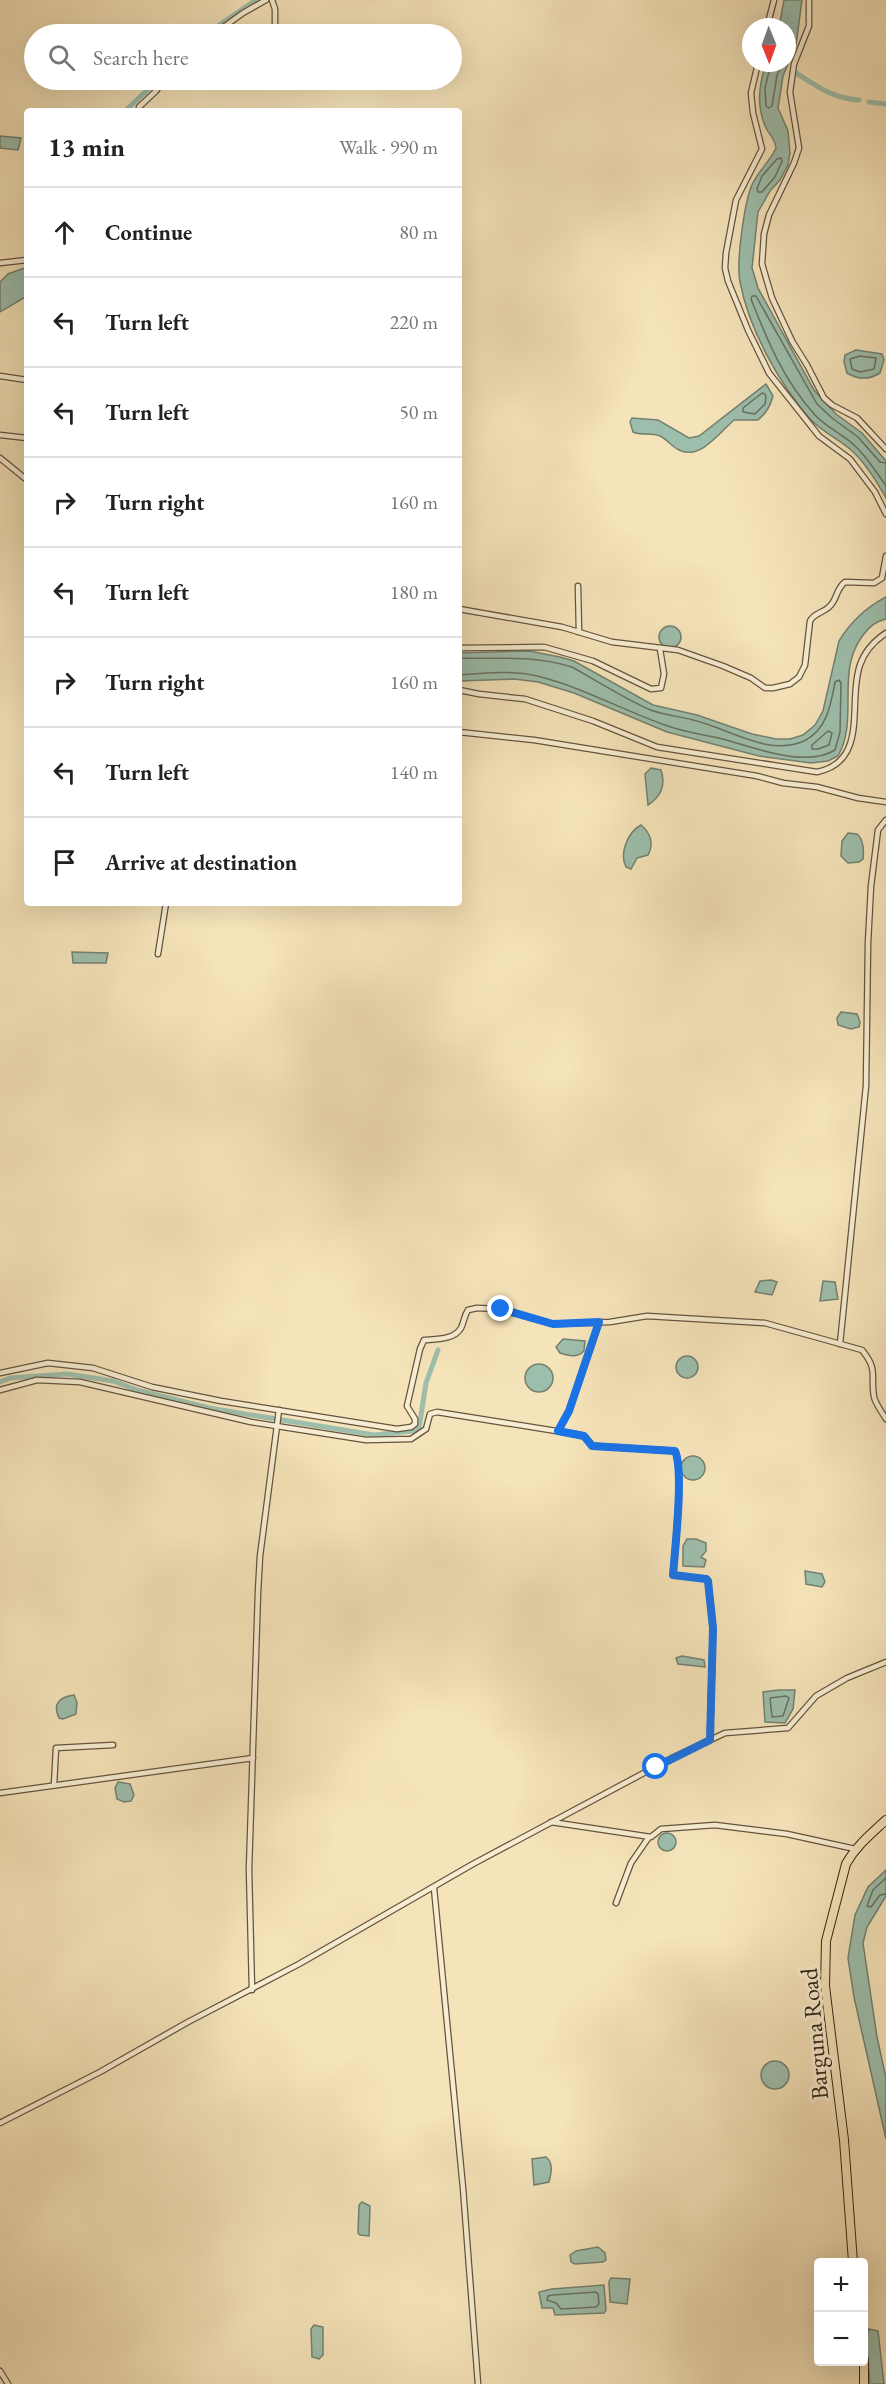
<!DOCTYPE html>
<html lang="en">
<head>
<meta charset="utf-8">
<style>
	body { margin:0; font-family:"EB Garamond",serif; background:#f2f2f2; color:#222 }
	.controls { position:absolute; right:18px; bottom:18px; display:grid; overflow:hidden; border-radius:6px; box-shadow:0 6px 24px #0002 }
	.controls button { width:54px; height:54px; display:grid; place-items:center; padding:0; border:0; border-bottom:2px solid #e0e0e0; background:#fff; color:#222; font:30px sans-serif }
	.compass { position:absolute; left:742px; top:18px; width:54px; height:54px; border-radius:50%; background:#fff; box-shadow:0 6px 24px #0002; rotate:179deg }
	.stop { position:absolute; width:18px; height:18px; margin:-14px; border:4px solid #1a73e8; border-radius:50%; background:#fff }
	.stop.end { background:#1a73e8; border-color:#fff; box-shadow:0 2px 6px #0008 }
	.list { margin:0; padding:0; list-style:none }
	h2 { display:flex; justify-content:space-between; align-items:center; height:78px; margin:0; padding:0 24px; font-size:26px }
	h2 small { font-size:20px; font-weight:400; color:#767676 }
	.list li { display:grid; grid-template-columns:39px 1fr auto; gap:18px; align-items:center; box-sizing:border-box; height:90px; padding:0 24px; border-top:2px solid #e0e0e0 }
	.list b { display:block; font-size:22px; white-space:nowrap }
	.list em { font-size:20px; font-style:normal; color:#767676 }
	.icon { flex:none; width:33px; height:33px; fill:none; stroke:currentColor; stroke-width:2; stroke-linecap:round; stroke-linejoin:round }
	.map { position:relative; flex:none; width:886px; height:2384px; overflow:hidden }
	.search { position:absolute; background:#fff; box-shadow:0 6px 24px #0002; left:24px; top:24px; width:438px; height:66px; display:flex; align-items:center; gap:15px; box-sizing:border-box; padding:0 21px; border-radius:33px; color:#767676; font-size:22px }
	.panel { position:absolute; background:#fff; box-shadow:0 6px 24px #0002; left:24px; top:108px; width:438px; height:798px; border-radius:6px }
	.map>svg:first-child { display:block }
	.water { fill:#9dbeac; stroke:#738170; stroke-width:1.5 }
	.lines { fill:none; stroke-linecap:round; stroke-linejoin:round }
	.shore { stroke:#687260; stroke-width:1.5 }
	.canal { stroke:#9dbeac; stroke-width:5 }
	.street-casing { stroke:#64543e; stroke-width:7 }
	.primary-casing { stroke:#332515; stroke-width:10 }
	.street { stroke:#f8edd2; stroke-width:4.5 }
	.primary { stroke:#f5e3b9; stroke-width:8 }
	.route { stroke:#1a73e8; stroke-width:8 }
	.labels { text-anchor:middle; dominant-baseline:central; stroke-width:6; stroke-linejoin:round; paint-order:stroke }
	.street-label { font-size:24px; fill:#332515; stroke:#f8edd2 }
</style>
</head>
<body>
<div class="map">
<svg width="886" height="2384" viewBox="0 0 886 2384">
	<rect width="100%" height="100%" fill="#f5e3b9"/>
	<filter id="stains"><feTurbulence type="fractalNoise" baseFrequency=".00333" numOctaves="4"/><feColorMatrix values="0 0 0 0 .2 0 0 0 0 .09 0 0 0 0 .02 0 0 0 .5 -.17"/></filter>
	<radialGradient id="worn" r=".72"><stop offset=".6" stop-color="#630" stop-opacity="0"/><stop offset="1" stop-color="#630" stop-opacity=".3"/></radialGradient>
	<g class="water">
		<path d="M 784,0 L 802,0 L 796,45 L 783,76 L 778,108 L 788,131 L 790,153 L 788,165 L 780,180 L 770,191 L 758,212 L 752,268 L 758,288 L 814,390 L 836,414 L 862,433 L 886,461 L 886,498 C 877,482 865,462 851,450 C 838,439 823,432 811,420 C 779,384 749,329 740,282 C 736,262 744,207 751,187 C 757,172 769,163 776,148 C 775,138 770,136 766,128 C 756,106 759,85 766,63 L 787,63 L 787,27 L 779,27 Z"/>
		<polygon points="0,136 21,138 18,150 0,148"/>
		<polygon points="27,267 27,296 0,312 0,282 8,274"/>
		<path d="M 856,350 L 882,354 L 884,360 L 880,373 C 869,380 857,379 847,373 L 844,362 L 845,355 Z"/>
		<path d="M 766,384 L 773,396 C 770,407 766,413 758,420 L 734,420 C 721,431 700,461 679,450 C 672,447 667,439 660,436 C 650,432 642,436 633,432 L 630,422 L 632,418 L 658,420 L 689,438 L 699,436 Z"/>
		<path d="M 886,597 L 886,619 C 874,622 868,628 861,638 C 836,674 859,719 838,756 L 828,761 L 811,763 L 759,756 L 667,732 L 574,693 L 538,682 L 514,679 L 459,681 L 459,653 L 529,651 L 560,657 L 574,661 L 653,705 L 697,715 L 752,734 L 776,739 L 790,739 L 803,735 L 815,725 L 823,711 L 839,641 C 850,623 867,607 886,597 Z"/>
		<circle cx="670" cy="637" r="11"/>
		<path d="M 651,768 L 661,770 C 666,785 662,796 648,805 L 645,774 Z"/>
		<path d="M 641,825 C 651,833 654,845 648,855 L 637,858 L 631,869 L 626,867 C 619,853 628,832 641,825 Z"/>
		<path d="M 848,833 L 857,834 C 864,840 864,850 863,859 L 859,862 L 848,863 L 841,856 L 842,841 Z"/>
		<polygon points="72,952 108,953 106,963 73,963"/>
		<polygon points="841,1012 857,1014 860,1022 859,1027 851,1029 838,1025 837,1018"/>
		<polygon points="771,1280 777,1282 772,1295 755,1292 760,1281"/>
		<polygon points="823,1281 835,1282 838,1299 820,1301"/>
		<path d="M 563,1339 L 585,1341 L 584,1351 C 577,1358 569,1356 560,1353 L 556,1347 Z"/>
		<circle cx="687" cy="1367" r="11"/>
		<circle cx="539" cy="1378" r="14"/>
		<circle cx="693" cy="1468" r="12"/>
		<polygon points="687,1539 696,1539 706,1543 706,1551 701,1557 706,1560 704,1567 683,1566 683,1546"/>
		<polygon points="805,1571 822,1574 825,1582 822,1587 806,1584"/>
		<polygon points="682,1656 704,1660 705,1667 678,1664 676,1658"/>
		<polygon points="779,1690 795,1690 793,1709 785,1723 765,1722 763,1692"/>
		<path d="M 74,1695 L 77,1702 L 76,1714 L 63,1719 L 59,1718 C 52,1703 60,1697 74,1695 Z"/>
		<polygon points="118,1782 130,1784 134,1795 131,1801 124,1802 117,1799 115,1788"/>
		<circle cx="667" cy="1842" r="9"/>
		<polygon points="886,1870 886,1896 867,1927 863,1943 877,2037 886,2078 886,2139 854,1997 848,1958 855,1915 868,1887"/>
		<circle cx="775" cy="2075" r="14"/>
		<path d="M 546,2157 C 554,2163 551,2174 549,2182 L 534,2185 L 532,2159 Z"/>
		<polygon points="362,2202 370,2206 369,2236 360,2235 358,2233 359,2205"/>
		<polygon points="598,2247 605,2253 606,2260 603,2262 575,2264 571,2262 570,2255 576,2251"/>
		<polygon points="611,2278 630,2279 627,2304 610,2302 609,2282"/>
		<polygon points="604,2285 606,2310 604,2313 555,2315 553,2308 542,2308 539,2292 552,2289"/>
		<polygon points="314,2325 323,2327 323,2355 319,2359 312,2357 311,2329"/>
		<polygon points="869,2329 878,2331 884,2384 870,2384 866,2338"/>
	</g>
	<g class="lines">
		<g class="shore">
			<polyline points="771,63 765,88 766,106 769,108 772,106 777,75 783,63"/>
			<polygon points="777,159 781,158 782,161 775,177 762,192 758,192 757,189 762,176"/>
			<polygon points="860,356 876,358 874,369 860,372 852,369 850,359"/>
			<polygon points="762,393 765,394 766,397 765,404 755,414 743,412 743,408"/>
			<path d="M 886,463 L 880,462 L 858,437 L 832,418 L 817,404 L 756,296 L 752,296 L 751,299 C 768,342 784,381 815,415 C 827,428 843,434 855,446 C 867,457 877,473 886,486"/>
			<path d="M 459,658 C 500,659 532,655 572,667 C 597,681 622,697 648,709 C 662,715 678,716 693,720 C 728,728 768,757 804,741 C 827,730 831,704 835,682 L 839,680 L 841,683 L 840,732 L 835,750 C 805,769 750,746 719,738 C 701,734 683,732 665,725 C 622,710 582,687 537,676 C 512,670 484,673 459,675"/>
			<polygon points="828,731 832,733 829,745 818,749 812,749 812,745"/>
			<polygon points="786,1696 789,1698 783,1716 772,1717 770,1698"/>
			<polyline points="886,1878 873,1890 867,1906 871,1907 880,1895 886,1894"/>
			<polygon points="596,2292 598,2294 599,2304 596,2307 561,2309 556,2303 547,2300 548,2296 553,2295"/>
		</g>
		<g class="canal">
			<polyline points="206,34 256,0"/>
			<path d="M 796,73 C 817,86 834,99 859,100"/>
			<polyline points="869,102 886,104"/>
			<polyline points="125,111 158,80"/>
			<polyline points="0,1382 10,1378 67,1374 113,1381 137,1390 209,1408 374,1435 412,1431 419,1428 426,1383 438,1350"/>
		</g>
		<defs>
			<g id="street">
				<polyline points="272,0 275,9 275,34"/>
				<polyline points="809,0 809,26 794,64 790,92 799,148 794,163 769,215 764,234 762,264 772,298 792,341 807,365 824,398 832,405 857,418 886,449"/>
				<polyline points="767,27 774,0"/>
				<polyline points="214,34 243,13 266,0"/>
				<polyline points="758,63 751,93 753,113 762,149 736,200 726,253 725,268 728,281 748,330 769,373 819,436 850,459 875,492 886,514"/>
				<polyline points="139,111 139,107 156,91 163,80"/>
				<polyline points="0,263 27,260"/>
				<polyline points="0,376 27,380"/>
				<polyline points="0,435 27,438"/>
				<polyline points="0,458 27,480"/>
				<polyline points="578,586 579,632"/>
				<path d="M 459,609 L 562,627 L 612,642 L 678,650 L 723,666 L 751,678 L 765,688 L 773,688 L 790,684 L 799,677 L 805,665 L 810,621 C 814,613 823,613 829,607 C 838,599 835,590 845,582 L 874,583 L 882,578 L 886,556"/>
				<polyline points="459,648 544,647 593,661 651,689 661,688 664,674 660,649"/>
				<path d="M 459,690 L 479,694 L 525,699 L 593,721 L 657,747 L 817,772 C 870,761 847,701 860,665 C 865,650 874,641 886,633"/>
				<polyline points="459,732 534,740 757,776 783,783 817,787 858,798 886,802"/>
				<polyline points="158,954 166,903"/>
				<polyline points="840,1344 866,1086 868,943 871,886 878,830 886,820"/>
				<path d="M 0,1373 L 48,1363 L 93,1368 L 152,1387 L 221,1401 L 397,1429 L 411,1427 L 415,1424 L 415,1419 L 407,1406 L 420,1349 L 424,1340 C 436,1339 454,1340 461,1328 C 464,1322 464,1316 468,1310 L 477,1308 L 501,1309 L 553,1324 L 610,1322 L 647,1316 L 765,1323 L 862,1350 C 879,1371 870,1375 874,1397 C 876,1405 882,1412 886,1419"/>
				<path d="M 0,1390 L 37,1380 L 80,1382 L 251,1422 L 366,1440 L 411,1439 L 426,1429 L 430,1414 L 437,1412 L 575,1434 L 584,1436 L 593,1446 L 675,1451 C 684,1470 675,1549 673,1575 L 707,1579 L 708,1581 L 713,1628 L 710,1740"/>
				<polyline points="558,1431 569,1411 599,1322"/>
				<polyline points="54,1785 56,1748 113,1745"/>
				<polyline points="0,1793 253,1758"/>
				<polyline points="551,1822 651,1837 661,1829 715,1825 787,1834 855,1849"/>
				<polyline points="434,1888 463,2188 478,2384"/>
				<polyline points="616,1903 631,1863 649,1837"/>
				<polyline points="252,1990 249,1869 258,1592 260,1556 279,1410"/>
				<polyline points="0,2123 100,2072 188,2022 299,1964 473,1864 672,1758 725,1733 788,1728 816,1696 847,1678 886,1662"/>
				<polyline points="0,2371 8,2384"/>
			</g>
			<g id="primary">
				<path d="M 853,2262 L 844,2140 L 825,1986 L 826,1941 L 846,1864 C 856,1846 871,1834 886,1820"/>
				<polyline points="864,2360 864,2384"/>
			</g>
		</defs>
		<use href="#street" class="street-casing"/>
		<use href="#primary" class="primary-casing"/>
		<use href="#street" class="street"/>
		<use href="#primary" class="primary"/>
	</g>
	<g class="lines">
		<path class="route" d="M 501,1309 L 553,1324 L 599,1322 L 569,1411 L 558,1431 L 584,1436 L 592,1446 L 675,1451 C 684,1470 675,1549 673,1575 L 706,1579 L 708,1581 L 713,1628 L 710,1740 L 656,1767"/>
	</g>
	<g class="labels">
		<g class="street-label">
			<text transform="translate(814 2034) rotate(-95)">Barguna Road</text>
		</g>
	</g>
	<rect width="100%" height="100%" filter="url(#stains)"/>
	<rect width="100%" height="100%" fill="url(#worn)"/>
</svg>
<div class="controls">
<button>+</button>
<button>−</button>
</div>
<svg class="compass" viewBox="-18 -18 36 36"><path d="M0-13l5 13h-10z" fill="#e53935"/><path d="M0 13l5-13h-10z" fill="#767676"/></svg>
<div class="stop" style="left:656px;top:1767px"></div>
<div class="stop end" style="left:501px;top:1309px"></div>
<div class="search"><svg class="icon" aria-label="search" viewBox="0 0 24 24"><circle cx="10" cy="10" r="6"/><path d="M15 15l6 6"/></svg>Search here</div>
<section class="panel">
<h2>13 min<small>Walk · 990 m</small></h2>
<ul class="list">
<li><svg class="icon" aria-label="ahead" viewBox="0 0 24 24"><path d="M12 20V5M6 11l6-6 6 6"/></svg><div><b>Continue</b></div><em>80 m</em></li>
<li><svg class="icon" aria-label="left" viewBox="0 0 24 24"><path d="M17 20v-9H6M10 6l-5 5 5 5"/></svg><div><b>Turn left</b></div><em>220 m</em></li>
<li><svg class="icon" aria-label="left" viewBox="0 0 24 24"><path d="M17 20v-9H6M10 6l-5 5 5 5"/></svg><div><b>Turn left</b></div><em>50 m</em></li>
<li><svg class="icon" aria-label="right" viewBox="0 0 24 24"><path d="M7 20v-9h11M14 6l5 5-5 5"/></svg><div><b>Turn right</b></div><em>160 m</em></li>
<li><svg class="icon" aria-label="left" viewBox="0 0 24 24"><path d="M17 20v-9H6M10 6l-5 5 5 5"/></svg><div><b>Turn left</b></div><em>180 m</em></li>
<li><svg class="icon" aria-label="right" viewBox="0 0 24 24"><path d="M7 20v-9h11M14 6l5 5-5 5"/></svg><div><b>Turn right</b></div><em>160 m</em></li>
<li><svg class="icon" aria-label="left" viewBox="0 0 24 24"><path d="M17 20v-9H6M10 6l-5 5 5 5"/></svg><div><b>Turn left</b></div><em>140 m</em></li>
<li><svg class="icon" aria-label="arrive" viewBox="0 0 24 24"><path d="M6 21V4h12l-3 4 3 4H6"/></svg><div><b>Arrive at destination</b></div></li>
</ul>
</section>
</div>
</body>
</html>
